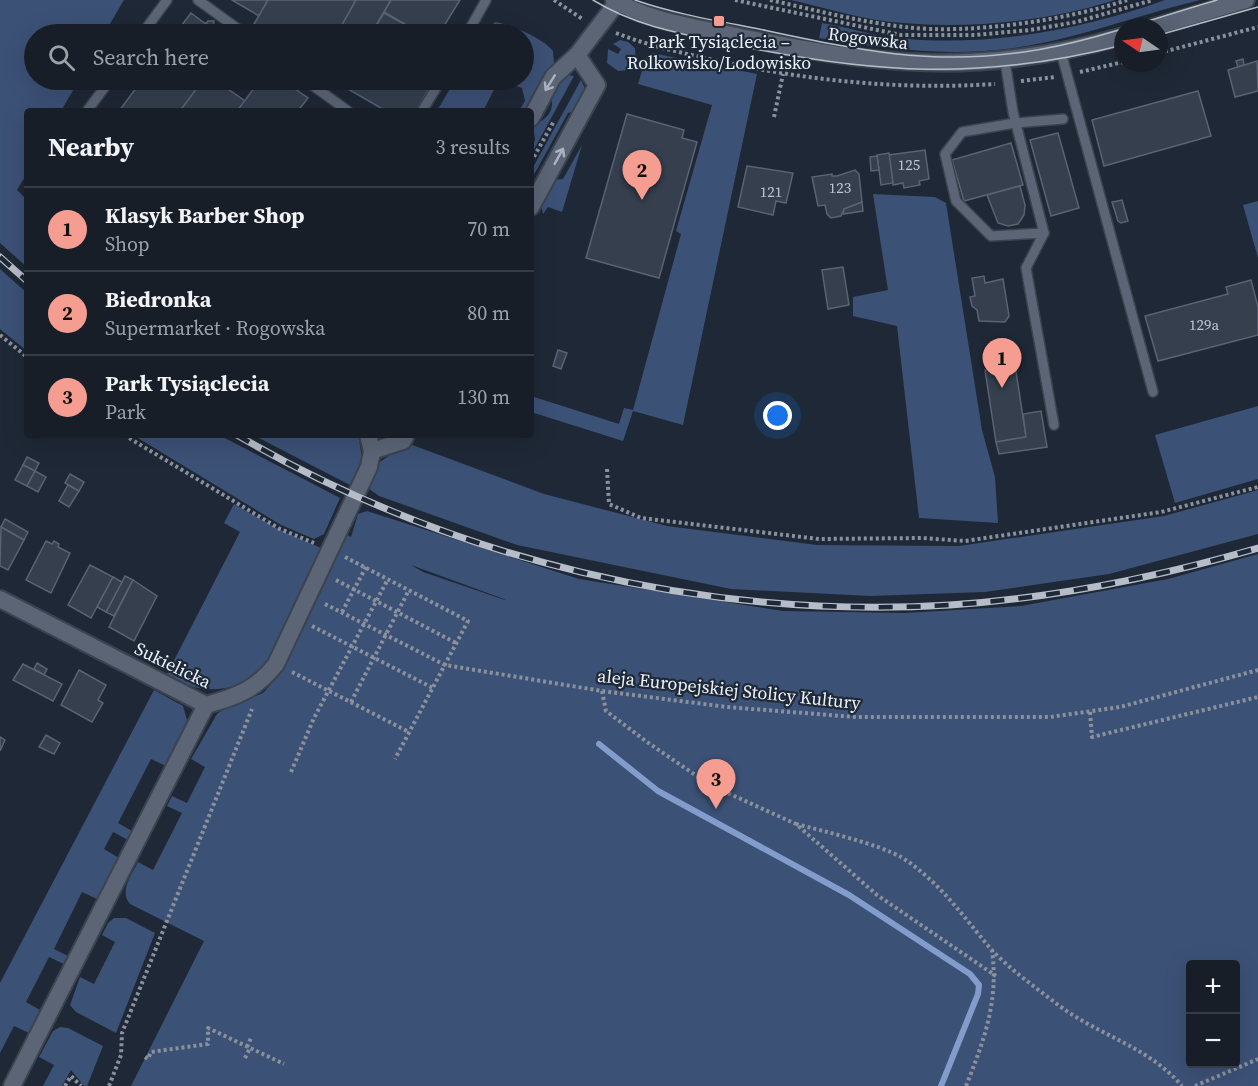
<!DOCTYPE html>
<html lang="en">
<head>
<meta charset="utf-8">
<style>
	body { margin:0; font-family:"Source Serif 4",serif; background:#202730; color:#f1f3f6 }
	.controls { position:absolute; right:18px; bottom:18px; display:grid; overflow:hidden; border-radius:6px; box-shadow:0 6px 24px #0002 }
	.controls button { width:54px; height:54px; display:grid; place-items:center; padding:0; border:0; border-bottom:2px solid #363c45; background:#171e28; color:#f1f3f6; font:30px sans-serif }
	.compass { position:absolute; left:1114px; top:18px; width:54px; height:54px; border-radius:50%; background:#171e28; box-shadow:0 6px 24px #0002; rotate:283deg }
	.you { position:absolute; left:778px; top:416px; width:21px; height:21px; margin:-15px; border:4px solid #fff; border-radius:50%; background:#1a73e8; box-shadow:0 0 0 9px #1a73e833 }
	.badge { display:grid; place-items:center; width:39px; height:39px; border-radius:50%; background:#f59d90; color:#111; font-size:20px; font-weight:700 }
	.pin { position:absolute; translate:-50% -50px; filter:drop-shadow(0 2px 3px #0008) }
	.pin::after { content:''; position:absolute; top:32px; width:21px; height:18px; background:inherit; clip-path:polygon(0 0,100% 0,50% 100%) }
	.list { margin:0; padding:0; list-style:none }
	h2 { display:flex; justify-content:space-between; align-items:center; height:78px; margin:0; padding:0 24px; font-size:26px }
	h2 small { font-size:20px; font-weight:400; color:#9ea2a8 }
	.list li { display:grid; grid-template-columns:39px 1fr auto; gap:18px; align-items:center; box-sizing:border-box; height:84px; padding:0 24px; border-top:2px solid #363c45 }
	.list b { display:block; font-size:22px; white-space:nowrap }
	.list p { margin:0; font-size:20px; white-space:nowrap; color:#9ea2a8 }
	.list em { font-size:20px; font-style:normal; color:#9ea2a8 }
	.icon { flex:none; width:33px; height:33px; fill:none; stroke:currentColor; stroke-width:2; stroke-linecap:round; stroke-linejoin:round }
	.map { position:relative; flex:none; width:1258px; height:1086px; overflow:hidden }
	.search { position:absolute; background:#171e28; box-shadow:0 6px 24px #0002; left:24px; top:24px; width:510px; height:66px; display:flex; align-items:center; gap:15px; box-sizing:border-box; padding:0 21px; border-radius:33px; color:#9ea2a8; font-size:22px }
	.panel { position:absolute; background:#171e28; box-shadow:0 6px 24px #0002; left:24px; top:108px; width:510px; height:330px; border-radius:6px }
	.map>svg:first-child { display:block }
	.green { fill:#3c5176; fill-rule:evenodd }
	.lines { fill:none; stroke-linecap:round; stroke-linejoin:round }
	.stream { stroke:#829dcb; stroke-width:6 }
	.building { fill:#353f4e; stroke:#596374; stroke-width:1.5 }
	.service-casing { stroke:#3b434f; stroke-width:12 }
	.minor-casing { stroke:#3b434f; stroke-width:20 }
	.tertiary-casing { stroke:#3b434f; stroke-width:20 }
	.path { stroke:#8a919d; stroke-width:4; stroke-dasharray:3 3; stroke-linecap:butt }
	.service { stroke:#5b6576; stroke-width:9 }
	.minor { stroke:#5b6576; stroke-width:16 }
	.tertiary { stroke:#5b6576; stroke-width:16 }
	.tram { stroke:#b6bdc8; stroke-width:1.5 }
	.rail-casing { stroke:#b6bdc8; stroke-width:7 }
	.rail { stroke:#1f2836; stroke-width:4.5; stroke-dasharray:14; stroke-linecap:butt }
	.oneway { stroke:#abb3c0 }
	.poi-dot { fill:#f59d90; stroke:#1f2836; stroke-width:2 }
	.labels { text-anchor:middle; dominant-baseline:central; stroke-width:4.5; stroke-linejoin:round; paint-order:stroke }
	.number-label { font-size:15px; fill:#bfc6d1 }
	.street-label { font-size:18px; fill:#edf3fd; stroke:#1f2836 }
	.poi-label { font-size:18px; fill:#edf3fd; stroke:#1f2836 }
</style>
</head>
<body>
<div class="map">
<svg width="1258" height="1086" viewBox="0 0 1258 1086">
	<rect width="100%" height="100%" fill="#1f2836"/>
	<g class="green">
		<polygon points="0,0 124,0 104,34 34,34 34,80 79,80 61,111 27,111 27,173 17,190 27,200 27,267 0,243"/>
		<path d="M 791,0 L 1115,0 C 1049,21 972,29 903,23 C 866,21 827,8 791,0 Z"/>
		<path d="M 1165,0 L 1200,0 C 1138,15 1077,39 1014,48 C 948,57 884,49 819,38 L 822,23 C 850,28 879,37 907,39 C 994,46 1084,29 1165,0 Z"/>
		<path d="M 495,22 C 510,24 544,39 553,51 L 554,63 L 527,111 L 519,111 L 525,101 L 522,88 L 500,80 L 524,80 L 524,34 L 481,34 Z"/>
		<polygon points="620,40 628,42 635,48 636,62 629,70 618,71 607,63 608,49 618,54 621,49 613,44"/>
		<polygon points="652,53 757,74 683,425 633,411 623,441 531,412 531,396 619,424 624,408 633,410 681,234 676,231 712,105 638,84 646,58"/>
		<path d="M 568,75 L 574,76 L 531,155 L 535,139 L 533,128 C 546,116 555,116 551,94 L 563,77 Z"/>
		<polygon points="455,80 499,80 483,111 437,111"/>
		<polygon points="581,80 586,91 577,110 568,113 531,180 531,171"/>
		<polygon points="582,145 562,212 548,207 543,214 541,205 552,180 563,179"/>
		<polygon points="873,194 935,197 946,203 982,430 995,477 998,523 919,518 897,326 853,316 853,297 888,290"/>
		<polygon points="1258,201 1258,258 1243,205"/>
		<polygon points="0,269 27,293 27,351 0,329"/>
		<polygon points="1258,406 1258,479 1175,503 1155,435"/>
		<polygon points="133,435 219,435 340,498 324,534 314,539 281,525"/>
		<polygon points="253,435 358,435 362,456 361,469 358,469 350,485"/>
		<polygon points="407,443 544,494 667,526 817,545 959,546 1164,516 1258,490 1258,534 1109,574 985,592 870,596 731,589 517,545 379,496 368,488 377,464"/>
		<path d="M 234,504 L 278,529 L 321,548 C 312,566 304,584 296,602 C 288,620 282,640 271,656 C 246,695 203,697 166,676 L 240,532 L 224,523 Z"/>
		<path d="M 367,511 L 579,579 L 783,611 L 905,613 L 1021,606 L 1168,579 L 1258,554 L 1258,1086 L 131,1086 L 204,941 L 130,904 C 119,891 131,876 138,862 L 153,870 L 182,813 L 167,806 L 172,796 L 187,803 L 205,767 L 191,759 L 217,714 L 224,709 L 263,693 L 279,675 L 345,534 L 351,537 L 358,514 ZM 411,565 L 504,599 L 505,600 L 423,572 ZM 1190,964 L 1236,964 L 1236,1064 L 1190,1064 Z"/>
		<polygon points="154,690 183,706 187,720 186,726 166,766 151,759 118,823 132,831 128,840 113,832 104,849 119,858 97,899 82,892 54,949 68,956 64,964 49,957 26,1002 40,1010 29,1033 14,1026 0,1053 0,983"/>
		<polygon points="114,918 126,918 155,933 116,1033 76,1012 70,1005 80,977 94,984 115,942 102,935 108,923"/>
		<polygon points="60,1027 68,1028 103,1046 87,1086 84,1086 71,1070 62,1086 43,1086 54,1065 39,1057 53,1031"/>
	</g>
	<g class="lines">
		<polyline class="stream" points="599,744 658,791 849,895 970,974 979,985 978,994 941,1086"/>
	</g>
	<g class="building">
		<polygon points="232,0 268,0 259,16"/>
		<polygon points="268,0 356,0 337,34 274,34 254,24"/>
		<polygon points="356,0 391,0 371,34 337,34"/>
		<polygon points="391,0 460,0 439,34 422,34 384,12"/>
		<polygon points="191,13 214,30 221,34 175,34"/>
		<polygon points="384,13 422,34 371,34"/>
		<polygon points="208,21 214,21 213,28 206,23"/>
		<polygon points="1243,59 1244,65 1238,67 1236,61"/>
		<polygon points="1257,61 1258,91 1235,97 1228,70"/>
		<polygon points="142,80 203,80 180,111 119,111"/>
		<polygon points="203,80 215,80 245,101 237,111 180,111"/>
		<polygon points="260,80 282,80 308,98 298,111 237,111"/>
		<polygon points="344,80 434,80 416,111 386,111 341,85"/>
		<polygon points="1198,91 1211,136 1104,166 1092,120"/>
		<polygon points="627,114 684,130 682,138 697,142 659,278 586,258"/>
		<polygon points="1058,133 1079,208 1051,216 1030,140"/>
		<polygon points="1011,143 1023,185 964,201 952,160"/>
		<polygon points="925,150 929,179 919,181 920,185 904,188 903,183 893,185 889,155"/>
		<polygon points="889,153 893,183 881,185 877,155"/>
		<polygon points="877,156 879,170 871,171 870,157"/>
		<polygon points="747,166 793,173 786,203 776,201 773,215 738,207"/>
		<polygon points="855,170 859,174 862,202 844,209 841,216 831,218 827,214 825,205 818,206 812,177 832,174 832,176 837,176"/>
		<polygon points="1020,186 1025,205 1024,215 1018,224 1008,226 998,223 987,195"/>
		<polygon points="1122,200 1128,221 1121,223 1118,221 1112,202"/>
		<polygon points="862,202 863,211 843,214 844,209"/>
		<polygon points="843,267 849,305 828,309 822,270"/>
		<polygon points="984,276 985,283 1003,279 1009,316 1005,322 979,321 977,310 972,306 970,297 975,296 972,278"/>
		<polygon points="1251,280 1258,307 1258,335 1158,361 1145,316 1228,294 1226,287"/>
		<polygon points="558,350 567,353 561,369 553,366"/>
		<polygon points="1015,365 1026,437 996,442 985,370"/>
		<polygon points="1041,411 1047,447 999,454 996,442 1026,437 1023,414"/>
		<polygon points="27,457 39,463 35,471 23,465"/>
		<polygon points="23,465 35,471 27,486 15,480"/>
		<polygon points="35,471 46,477 38,492 27,486"/>
		<polygon points="70,474 84,482 79,491 65,483"/>
		<polygon points="68,485 79,491 69,507 59,501"/>
		<polygon points="5,519 28,532 24,540 1,527"/>
		<polygon points="1,527 24,540 8,570 0,566"/>
		<polygon points="46,541 52,544 54,541 59,544 58,547 70,553 51,593 26,580"/>
		<polygon points="90,565 113,577 91,618 68,605"/>
		<polygon points="125,576 133,580 114,616 106,612"/>
		<polygon points="113,577 122,582 106,612 97,607"/>
		<polygon points="133,580 157,596 134,641 109,627"/>
		<polygon points="37,663 47,669 44,675 34,669"/>
		<polygon points="23,664 62,684 53,701 13,680"/>
		<polygon points="79,670 106,685 98,700 103,703 92,722 61,705"/>
		<polygon points="46,735 60,743 54,754 39,747"/>
		<polygon points="0,737 5,740 0,751"/>
	</g>
	<g class="lines">
		<defs>
			<g id="service">
				<polyline points="198,0 245,34"/>
				<polyline points="142,34 167,0"/>
				<polyline points="467,34 486,0"/>
				<polyline points="1061,52 1153,392"/>
				<polyline points="1005,61 1013,112 1044,233 1026,268 1054,425"/>
				<polyline points="305,80 348,111"/>
				<polyline points="87,111 110,80"/>
				<polyline points="422,111 441,80"/>
				<polyline points="1044,233 991,236 956,201 945,154 962,132 1015,123 1063,119"/>
			</g>
			<g id="minor">
				<polyline points="531,118 553,77 577,55 619,0"/>
				<polyline points="531,207 597,85 577,55"/>
				<polyline points="372,451 403,441 406,435"/>
				<path d="M 0,599 L 206,705 C 236,697 257,689 276,664 L 369,467 L 372,451 L 368,435"/>
				<polyline points="12,1086 206,705"/>
			</g>
			<g id="tertiary">
				<path d="M 614,0 C 647,20 690,26 727,34 C 872,65 978,78 1123,36"/>
				<polyline points="1154,27 1246,0"/>
			</g>
		</defs>
		<use href="#service" class="service-casing"/>
		<use href="#minor" class="minor-casing"/>
		<use href="#tertiary" class="tertiary-casing"/>
		<g class="path">
			<polyline points="554,0 584,20"/>
			<polyline points="735,0 901,35 975,35 1030,30 1076,22 1153,0"/>
			<path d="M 770,0 C 815,10 860,22 905,27 C 969,35 1067,20 1127,0"/>
			<path d="M 616,33 C 649,46 683,53 718,61 C 810,81 901,90 995,84"/>
			<polyline points="1159,53 1258,27"/>
			<polyline points="1080,72 1123,62"/>
			<polyline points="1021,81 1055,77"/>
			<polyline points="774,117 783,74"/>
			<polyline points="531,162 554,121"/>
			<polyline points="0,335 27,357"/>
			<polyline points="124,435 280,529 314,543"/>
			<polyline points="607,469 609,504 641,518 819,539 922,538 965,541 1161,512 1258,487"/>
			<polyline points="345,557 468,621 395,759"/>
			<polyline points="336,580 456,643"/>
			<polyline points="325,604 445,665 602,691 727,707 855,717 1050,717 1120,707 1258,670"/>
			<polyline points="342,612 366,567"/>
			<polyline points="312,626 433,688"/>
			<polyline points="292,672 409,732"/>
			<polyline points="602,691 606,711 647,742 710,785 796,824 877,895 996,976"/>
			<polyline points="351,702 409,590"/>
			<polyline points="1090,712 1092,737 1258,697"/>
			<polyline points="291,772 314,718 388,579"/>
			<path d="M 796,824 C 823,831 878,844 901,857 C 939,881 962,915 990,948 C 1008,968 1035,987 1057,1004 C 1097,1035 1148,1046 1182,1086"/>
			<polyline points="247,1047 251,1038"/>
			<polyline points="145,1057 148,1059 151,1052 208,1044 208,1028 284,1064"/>
			<polyline points="245,1058 250,1048"/>
			<polyline points="65,1086 71,1076 81,1086"/>
			<polyline points="109,1086 121,1055 122,1033 252,709"/>
			<path d="M 966,1086 C 984,1041 999,1000 992,951"/>
			<polyline points="1195,1086 1258,1059"/>
		</g>
		<use href="#service" class="service"/>
		<use href="#minor" class="minor"/>
		<use href="#tertiary" class="tertiary"/>
		<g class="tram">
			<path d="M 593,0 C 635,26 682,34 731,44 C 871,74 982,81 1123,45"/>
			<path d="M 635,0 C 675,14 718,21 759,29 C 853,49 928,66 1024,52 C 1089,43 1154,18 1217,0"/>
			<polyline points="1159,35 1258,7"/>
		</g>
		<defs>
			<g id="rail">
				<polyline points="0,257 27,281"/>
				<path d="M 237,435 C 450,559 704,620 950,605 C 1054,598 1158,577 1258,548"/>
			</g>
		</defs>
		<use href="#rail" class="rail-casing"/>
		<use href="#rail" class="rail"/>
	</g>
	<defs><path id="oneway-shaft" d="M-6 0H5M1.5-3L5.5 0L1.5 3" fill="none" stroke-width="1.6" stroke-linecap="round" stroke-linejoin="round" transform="scale(1.5)"/></defs>
	<g class="oneway">
		<use href="#oneway-shaft" transform="translate(550 83) rotate(122)"/>
		<use href="#oneway-shaft" transform="translate(559 156) rotate(-61)"/>
	</g>
	<rect class="poi-dot" x="713" y="15" width="12" height="12" rx="3"/>
	<g class="labels">
		<g class="number-label">
			<text x="909" y="164">125</text>
			<text x="840" y="187">123</text>
			<text x="771" y="191">121</text>
			<text x="1204" y="324">129a</text>
		</g>
		<g class="street-label">
			<text transform="translate(868 38) rotate(7)">Rogowska</text>
			<text transform="translate(173 665) rotate(26)">Sukielicka</text>
			<text transform="translate(729 689) rotate(6)">aleja Europejskiej Stolicy Kultury</text>
		</g>
		<g class="poi-label">
			<text x="719" y="41">Park Tysiąclecia –<tspan x="719" dy="21">Rolkowisko/Lodowisko</tspan></text>
		</g>
	</g>
</svg>
<div class="controls">
<button>+</button>
<button>−</button>
</div>
<svg class="compass" viewBox="-18 -18 36 36"><path d="M0-13l5 13h-10z" fill="#e53935"/><path d="M0 13l5-13h-10z" fill="#9ea2a8"/></svg>
<div class="you"></div>
<div class="pin badge" style="left:1002px;top:388px">1</div>
<div class="pin badge" style="left:642px;top:200px">2</div>
<div class="pin badge" style="left:716px;top:809px">3</div>
<div class="search"><svg class="icon" aria-label="search" viewBox="0 0 24 24"><circle cx="10" cy="10" r="6"/><path d="M15 15l6 6"/></svg>Search here</div>
<section class="panel">
<h2>Nearby<small>3 results</small></h2>
<ul class="list">
<li><span class="badge">1</span><div><b>Klasyk Barber Shop</b><p>Shop</p></div><em>70 m</em></li>
<li><span class="badge">2</span><div><b>Biedronka</b><p>Supermarket · Rogowska</p></div><em>80 m</em></li>
<li><span class="badge">3</span><div><b>Park Tysiąclecia</b><p>Park</p></div><em>130 m</em></li>
</ul>
</section>
</div>
</body>
</html>
